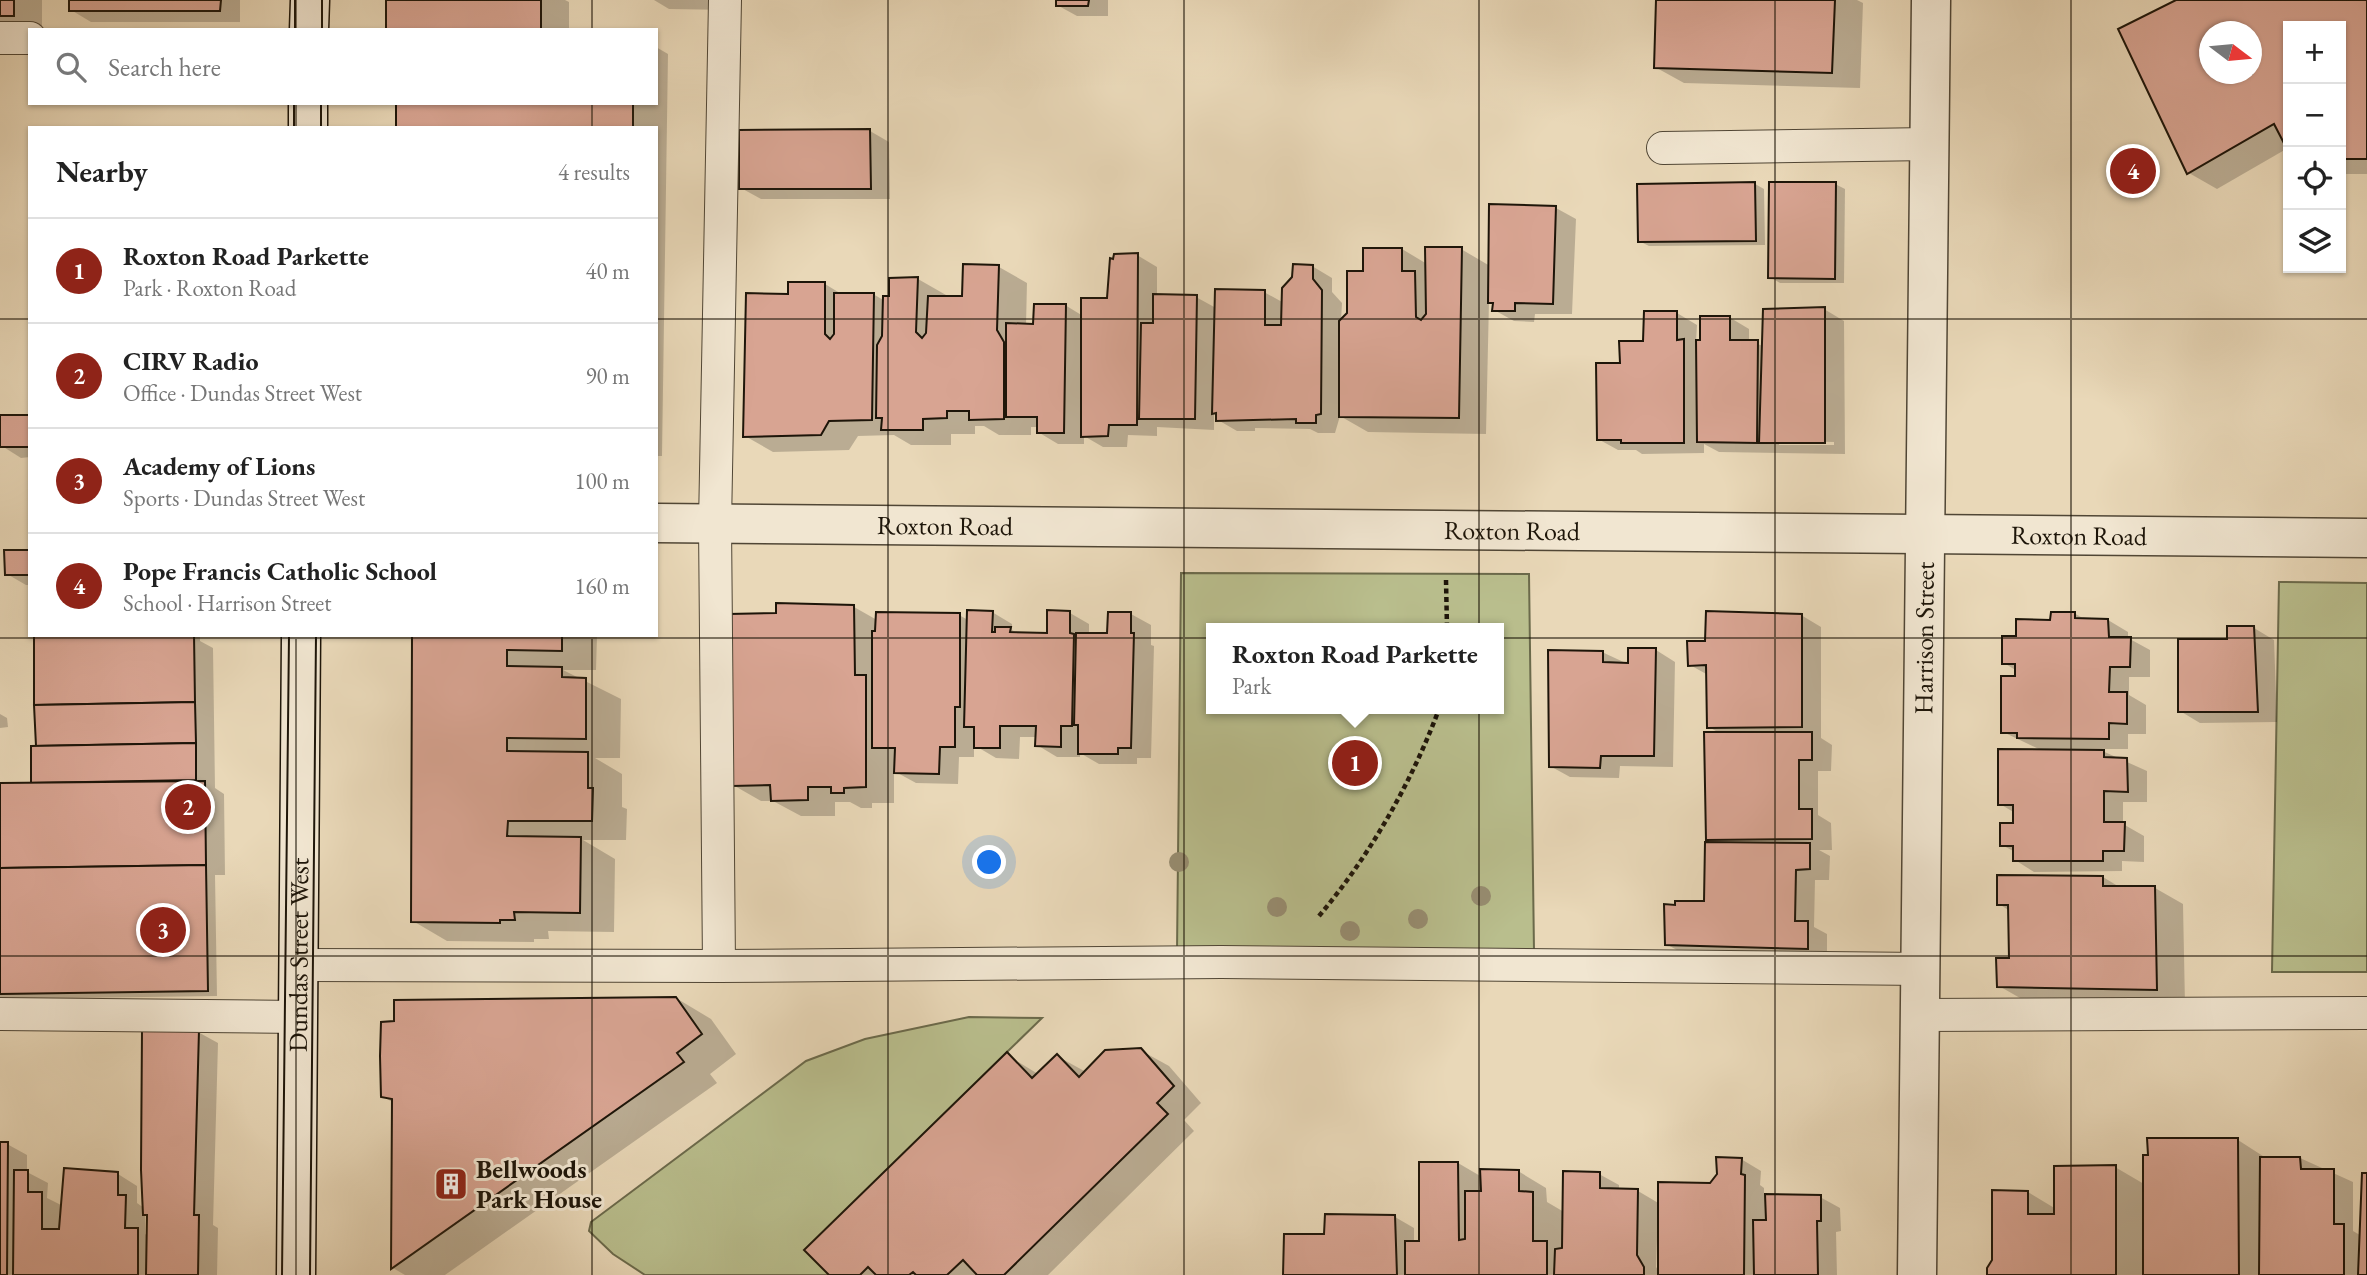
<!DOCTYPE html>
<html lang="en">
<head>
<meta charset="utf-8">
<style>
	body { margin:0; font-family:"EB Garamond",serif; background:#f6f6f6; color:#222 }
	.controls { position:absolute; right:21px; top:21px; display:grid; overflow:hidden; border-radius:0px; box-shadow:0 2px 5px #0004 }
	.controls button { width:63px; height:63px; display:grid; place-items:center; padding:0; border:0; border-bottom:2px solid #e0e0e0; background:#fff; color:#222; font:35px sans-serif }
	.compass { position:absolute; left:2199px; top:21px; width:63px; height:63px; border-radius:50%; background:#fff; box-shadow:0 2px 5px #0004; rotate:106deg }
	.you { position:absolute; left:990px; top:863px; width:24px; height:24px; margin:-18px; border:5px solid #fff; border-radius:50%; background:#1a73e8; box-shadow:0 0 0 10px #1a73e833 }
	.badge { display:grid; place-items:center; width:46px; height:46px; border-radius:50%; background:#8f2418; color:#fff; font-size:23px; font-weight:700 }
	.pin { position:absolute; translate:-50% -50%; border:4px solid #fff; box-shadow:0 2px 7px #0006 }
	.popup { position:absolute; left:1206px; top:623px; width:298px; height:91px; box-sizing:border-box; display:grid; place-content:center; border-radius:0px; background:#fff; filter:drop-shadow(0 2px 5px #0005); font-size:23px; white-space:nowrap; color:#767676 }
	.popup b { font-size:26px; color:#222 }
	.popup::after { content:''; position:absolute; left:50%; top:100%; margin-left:-14px; border:14px solid transparent; border-top-color:#fff }
	.list { margin:0; padding:0; list-style:none }
	h2 { display:flex; justify-content:space-between; align-items:center; height:91px; margin:0; padding:0 28px; font-size:30px }
	h2 small { font-size:23px; font-weight:400; color:#767676 }
	.list li { display:grid; grid-template-columns:46px 1fr auto; gap:21px; align-items:center; box-sizing:border-box; height:105px; padding:0 28px; border-top:2px solid #e0e0e0 }
	.list b { display:block; font-size:26px; white-space:nowrap }
	.list p { margin:0; font-size:23px; white-space:nowrap; color:#767676 }
	.list em { font-size:23px; font-style:normal; color:#767676 }
	.icon { flex:none; width:38px; height:38px; fill:none; stroke:currentColor; stroke-width:2; stroke-linecap:round; stroke-linejoin:round }
	.map { position:relative; flex:none; width:2367px; height:1275px; overflow:hidden }
	.search { position:absolute; background:#fff; box-shadow:0 2px 5px #0004; left:28px; top:28px; width:630px; height:77px; display:flex; align-items:center; gap:18px; box-sizing:border-box; padding:0 24px; border-radius:0px; color:#767676; font-size:26px }
	.panel { position:absolute; background:#fff; box-shadow:0 2px 5px #0004; left:28px; top:126px; width:630px; height:511px; border-radius:0px }
	.map>svg:first-child { display:block }
	.green { fill:#b9be8d; stroke:#6b6a4b; stroke-width:2; fill-rule:evenodd }
	.shadow { fill:#0003; fill-rule:evenodd }
	.building { fill:#d8a492; stroke:#1d1509; stroke-width:2; fill-rule:evenodd }
	.lines { fill:none; stroke-linecap:round; stroke-linejoin:round }
	.lane-casing { stroke:#504635; stroke-width:34 }
	.street-casing { stroke:#504635; stroke-width:41 }
	.secondary-casing { stroke:#1d1509; stroke-width:41 }
	.path { stroke:#1d1509; stroke-width:4.5; stroke-dasharray:5 3.5; stroke-linecap:butt }
	.lane { stroke:#f1e6d1; stroke-width:32 }
	.street { stroke:#f1e6d1; stroke-width:38 }
	.secondary { stroke:#f1e6d1; stroke-width:38 }
	.tram { stroke:#1d1509; stroke-width:2 }
	.tree { fill:#978d71 }
	.grid { fill:none; stroke:#1d1509; stroke-width:2; stroke-opacity:0.55 }
	.labels { text-anchor:middle; dominant-baseline:central; stroke-width:6; stroke-linejoin:round; paint-order:stroke }
	.street-label { font-size:26px; fill:#1d1509; stroke:#f1e6d1 }
	.poi-label { font-size:26px; font-weight:bold; fill:#1d1509; stroke:#f1e6d1; text-anchor:start }
</style>
</head>
<body>
<div class="map">
<svg width="2367" height="1275" viewBox="0 0 2367 1275">
	<rect width="100%" height="100%" fill="#e9d8b8"/>
	<filter id="stains"><feTurbulence type="fractalNoise" baseFrequency=".00286" numOctaves="4"/><feColorMatrix values="0 0 0 0 .2 0 0 0 0 .09 0 0 0 0 .02 0 0 0 .5 -.17"/></filter>
	<radialGradient id="worn" r=".72"><stop offset=".6" stop-color="#630" stop-opacity="0"/><stop offset="1" stop-color="#630" stop-opacity=".3"/></radialGradient>
	<g class="green">
		<path d="M 1181,573 L 1529,574 L 1534,951 L 1177,952 ZM 1212,628 L 1498,628 L 1498,709 L 1212,709 Z"/>
		<polygon points="2279,582 2367,583 2367,972 2272,972"/>
		<polygon points="969,1017 1042,1018 1007,1052 829,1275 645,1275 613,1254 589,1231 591,1222 806,1061 865,1039"/>
	</g>
	<g class="shadow">
		<polygon points="0,0 42,0 42,30 0,31"/>
		<polygon points="71,0 240,0 240,22 91,22 71,10"/>
		<polygon points="388,0 565,0 569,2 569,30 388,30"/>
		<polygon points="654,0 730,0 730,10 669,9"/>
		<polygon points="1058,0 1108,0 1108,16 1077,16 1057,5"/>
		<polygon points="1658,0 1857,0 1863,3 1860,88 1684,83 1655,67"/>
		<path d="M 2180,0 L 2367,0 L 2367,174 L 2341,174 L 2341,26 L 2288,26 L 2288,148 L 2217,189 L 2189,173 ZM 2210,32 L 2252,32 L 2252,74 L 2210,74 Z"/>
		<polygon points="656,47 668,54 662,456 656,456 656,128 398,128 398,103 656,103"/>
		<polygon points="870,131 889,142 890,199 761,199 741,188"/>
		<polygon points="1755,184 1764,189 1765,245 1649,246 1639,241"/>
		<polygon points="1835,184 1845,189 1844,283 1780,283 1770,277"/>
		<polygon points="1556,208 1576,219 1572,314 1535,314 1534,322 1514,321 1494,310 1494,304 1489,301 1486,434 1368,432 1340,416 1335,433 1318,433 1310,429 1255,428 1255,431 1237,431 1218,420 1218,415 1214,413 1214,430 1157,427 1157,436 1128,435 1127,447 1103,447 1084,436 1084,444 1058,444 1038,432 1039,427 1031,427 1031,435 999,435 984,426 975,426 975,434 951,434 951,445 911,445 894,435 858,436 849,450 773,452 745,436 790,296 825,284 843,295 873,294 885,301 918,279 946,295 946,298 964,298 999,267 1027,283 1026,325 1035,326 1065,305 1083,316 1109,300 1109,266 1115,256 1137,255 1157,267 1157,296 1196,297 1216,308 1264,292 1284,303 1312,266 1332,278 1332,292 1342,303 1341,321 1348,313 1364,273 1402,249 1427,264 1461,249 1490,266"/>
		<path d="M 1824,309 L 1844,321 L 1845,454 L 1719,452 L 1704,444 L 1704,453 L 1642,454 L 1636,450 L 1618,450 L 1598,439 L 1622,365 L 1677,313 L 1697,325 L 1696,342 L 1702,341 L 1729,317 L 1749,329 L 1749,342 L 1764,346 ZM 1779,441 L 1834,442 L 1834,445 L 1779,445 Z"/>
		<polygon points="30,416 30,457 21,458 2,446"/>
		<polygon points="30,552 30,585 26,585 7,574"/>
		<polygon points="854,607 877,620 959,615 968,620 992,612 1012,624 1012,630 1019,634 1049,634 1070,613 1089,624 1089,635 1109,635 1131,614 1151,625 1151,645 1154,646 1151,758 1137,758 1137,764 1099,764 1080,753 1080,757 1057,757 1037,745 1037,737 1020,737 1019,759 996,758 974,745 974,757 959,757 958,784 916,783 894,771 894,803 872,803 872,808 861,808 850,802 835,802 835,816 801,816 773,801 761,801 733,785 778,615"/>
		<polygon points="2074,613 2086,620 2108,620 2128,632 2128,638 2150,650 2150,677 2129,677 2129,695 2146,705 2146,734 2128,734 2128,749 2098,749 2147,771 2147,802 2123,802 2123,824 2144,836 2144,862 2122,861 2122,871 2034,872 2015,860 2015,852 2002,845 2015,825 2015,813 2000,804 2043,751 2003,732 2017,678 2017,671 2004,663 2018,638"/>
		<polygon points="1801,615 1821,627 1821,738 1832,745 1831,771 1818,771 1818,815 1831,823 1832,850 1819,850 1830,856 1829,880 1815,880 1814,927 1827,934 1827,959 1686,955 1666,944 1706,903 1716,844 1707,839 1721,734 1709,727 1708,675 1690,665 1707,643"/>
		<polygon points="2254,628 2274,640 2277,722 2200,723 2180,711"/>
		<polygon points="36,635 200,635 200,641 213,648 215,788 224,794 225,875 215,875 217,996 0,999 0,785 33,784 37,747"/>
		<polygon points="414,635 597,636 596,670 563,670 621,699 620,758 595,758 622,774 622,807 627,809 626,840 583,840 615,859 614,932 548,931 549,939 534,939 534,942 447,941 413,921"/>
		<polygon points="1656,650 1675,662 1673,767 1620,766 1619,778 1570,777 1550,766 1602,652 1630,665"/>
		<polygon points="0,714 7,718 8,727 0,728"/>
		<polygon points="2103,877 2121,888 2155,888 2183,904 2185,1005 2027,1002 1999,986 2011,960 2010,911 1999,904"/>
		<polygon points="676,998 711,1019 736,1054 710,1074 717,1083 445,1275 405,1275 393,1268 394,1103 382,1096"/>
		<path d="M 198,1032 L 218,1043 L 213,1225 L 218,1228 L 217,1275 L 0,1275 L 0,1144 L 7,1144 L 27,1155 L 27,1172 L 48,1183 L 47,1198 L 63,1206 L 118,1174 L 137,1186 L 137,1203 L 144,1208 ZM 145,1214 L 149,1216 L 148,1236 L 145,1234 Z"/>
		<polygon points="1140,1050 1169,1066 1201,1103 1184,1120 1194,1131 1048,1275 832,1275 1007,1055 1038,1074 1057,1056 1086,1072"/>
		<polygon points="2238,1140 2266,1158 2300,1158 2353,1182 2353,1231 2360,1235 2360,1205 2363,1206 2367,1175 2367,1275 1989,1275 2028,1192 2056,1209 2115,1167 2144,1184"/>
		<path d="M 1741,1159 L 1761,1171 L 1760,1185 L 1764,1188 L 1764,1196 L 1820,1197 L 1840,1208 L 1841,1231 L 1836,1232 L 1837,1275 L 1285,1275 L 1326,1236 L 1395,1217 L 1414,1228 L 1414,1242 L 1421,1242 L 1458,1163 L 1482,1177 L 1518,1171 L 1546,1188 L 1547,1202 L 1564,1212 L 1599,1174 L 1619,1185 L 1619,1191 L 1638,1191 L 1660,1204 L 1711,1185 ZM 1657,1240 L 1660,1240 L 1660,1273 L 1656,1267 Z"/>
	</g>
	<g class="building">
		<rect x="0" y="0" width="14" height="16"/>
		<polygon points="69,0 221,0 220,11 69,11"/>
		<rect x="386" y="0" width="155" height="30"/>
		<polygon points="1056,0 1089,0 1088,6 1056,6"/>
		<polygon points="1656,0 1835,0 1832,73 1654,68"/>
		<path d="M 2176,0 L 2367,0 L 2367,159 L 2341,159 L 2341,26 L 2288,26 L 2288,151 L 2274,124 L 2187,174 L 2118,29 ZM 2210,32 L 2252,32 L 2252,74 L 2210,74 Z"/>
		<rect x="396" y="103" width="237" height="25"/>
		<polygon points="870,129 871,189 739,189 739,130"/>
		<polygon points="1755,182 1756,241 1638,242 1637,184"/>
		<polygon points="1769,182 1836,182 1835,279 1768,278"/>
		<polygon points="1489,204 1556,206 1553,304 1515,303 1515,311 1492,311 1493,303 1488,303"/>
		<polygon points="1425,247 1462,247 1459,418 1339,417 1339,321 1347,313 1347,271 1363,271 1363,248 1402,248 1402,271 1415,271 1416,317 1421,320 1426,314"/>
		<polygon points="1138,253 1137,425 1109,425 1108,436 1081,437 1081,298 1107,298 1110,258 1113,259 1114,254"/>
		<polygon points="963,264 999,265 997,330 1004,342 1004,419 969,420 969,411 947,411 947,418 923,419 923,430 881,430 882,418 876,418 877,345 882,336 883,296 889,296 889,278 918,277 916,332 922,338 926,333 928,296 962,296"/>
		<polygon points="1293,264 1313,265 1313,279 1322,290 1321,414 1316,415 1316,423 1296,423 1296,419 1216,421 1216,413 1212,414 1215,289 1265,290 1265,325 1281,325 1282,288 1292,277"/>
		<polygon points="788,282 825,282 825,334 830,339 834,334 834,293 874,293 872,420 829,421 821,435 743,437 746,293 788,294"/>
		<polygon points="1153,294 1197,295 1195,419 1139,419 1141,323 1153,323"/>
		<polygon points="1034,304 1066,304 1064,433 1037,433 1037,417 1006,417 1006,323 1033,324"/>
		<polygon points="1825,307 1825,443 1759,443 1763,309"/>
		<polygon points="1644,311 1677,311 1677,340 1684,339 1684,443 1621,443 1621,440 1597,440 1596,363 1620,363 1619,341 1643,341"/>
		<polygon points="1700,316 1730,316 1730,340 1758,340 1757,443 1697,442 1696,340 1700,340"/>
		<rect x="0" y="415" width="30" height="32"/>
		<polygon points="4,550 30,550 30,575 5,575"/>
		<polygon points="776,603 854,605 855,675 866,675 866,787 844,788 844,793 831,793 831,787 808,787 808,800 771,801 770,785 732,786 729,614 776,613"/>
		<polygon points="967,610 993,611 992,632 995,632 995,627 1011,627 1010,632 1047,633 1047,610 1070,611 1070,633 1074,634 1072,726 1061,726 1061,747 1035,746 1036,726 1000,726 1000,748 974,748 974,727 964,727"/>
		<polygon points="1706,611 1802,614 1802,727 1707,728 1706,665 1688,666 1687,641 1705,641"/>
		<polygon points="876,612 960,613 960,707 955,707 955,747 940,747 939,774 894,773 895,748 872,748 872,631 875,631"/>
		<polygon points="1108,612 1131,612 1131,633 1134,633 1131,748 1118,748 1118,754 1078,754 1078,725 1074,725 1076,633 1107,633"/>
		<polygon points="2051,612 2075,612 2075,618 2108,619 2109,637 2131,637 2130,667 2110,667 2109,692 2127,692 2127,724 2109,723 2109,739 2017,738 2017,733 2001,733 2001,676 2015,676 2015,664 2002,664 2002,636 2016,636 2016,619 2050,620"/>
		<polygon points="2227,626 2254,626 2258,712 2178,712 2178,639 2227,639"/>
		<polygon points="34,635 194,635 195,702 34,705"/>
		<polygon points="412,635 562,635 562,651 507,650 507,666 562,667 562,677 586,678 586,739 507,738 507,751 588,752 588,788 593,788 592,821 508,821 507,836 581,837 580,913 514,912 515,920 500,920 500,923 411,922"/>
		<polygon points="1628,648 1656,648 1654,756 1601,756 1600,768 1549,767 1548,650 1603,651 1603,662 1628,663"/>
		<polygon points="195,702 196,743 36,746 34,705"/>
		<polygon points="1704,732 1812,732 1812,760 1799,760 1799,809 1812,809 1812,839 1706,840"/>
		<polygon points="196,743 196,780 31,783 31,746"/>
		<polygon points="1998,749 2104,750 2104,757 2127,758 2128,792 2104,791 2104,822 2125,822 2124,851 2103,851 2103,861 2013,861 2013,846 2000,846 2000,823 2013,823 2013,805 1998,805"/>
		<polygon points="205,781 206,865 0,868 0,783"/>
		<polygon points="1705,842 1810,843 1810,869 1796,870 1795,921 1808,921 1808,949 1665,945 1664,904 1675,905 1675,901 1704,901"/>
		<polygon points="206,865 208,991 0,994 0,868"/>
		<polygon points="1997,875 2103,876 2103,886 2155,886 2157,990 1997,987 1996,958 2009,958 2008,905 1997,905"/>
		<polygon points="676,997 702,1034 677,1053 684,1062 391,1269 392,1099 381,1097 380,1056 381,1022 394,1021 394,1000"/>
		<polygon points="142,1030 199,1030 194,1215 199,1215 198,1275 146,1275 147,1215 143,1215 141,1170"/>
		<polygon points="1141,1048 1174,1086 1157,1103 1168,1114 1004,1275 977,1275 963,1260 947,1275 916,1275 913,1272 909,1275 876,1275 868,1267 860,1275 829,1275 804,1250 1007,1052 1032,1078 1057,1054 1079,1077 1105,1050"/>
		<polygon points="2147,1138 2238,1138 2239,1275 2143,1275 2143,1155 2148,1155"/>
		<polygon points="0,1142 8,1142 7,1275 0,1275"/>
		<polygon points="1716,1157 1742,1158 1741,1174 1745,1175 1744,1275 1658,1275 1658,1182 1710,1183 1717,1174"/>
		<polygon points="2260,1157 2300,1157 2301,1169 2334,1169 2334,1224 2344,1224 2344,1275 2259,1275"/>
		<polygon points="1419,1162 1458,1162 1459,1240 1465,1239 1465,1191 1481,1191 1480,1169 1519,1170 1519,1191 1533,1192 1533,1241 1547,1241 1547,1275 1405,1275 1405,1241 1419,1241"/>
		<polygon points="2116,1165 2116,1275 1987,1275 1987,1268 1992,1260 1992,1190 2028,1191 2028,1214 2054,1214 2054,1166"/>
		<polygon points="64,1168 118,1172 118,1195 126,1195 125,1228 138,1228 138,1275 13,1275 14,1170 28,1170 28,1192 42,1192 42,1229 59,1229"/>
		<polygon points="1563,1171 1600,1172 1600,1188 1638,1189 1637,1255 1644,1267 1644,1275 1554,1275 1555,1249 1562,1248"/>
		<polygon points="2362,1173 2367,1173 2367,1275 2358,1275"/>
		<polygon points="1765,1194 1821,1195 1821,1221 1817,1221 1818,1275 1754,1275 1753,1220 1766,1220"/>
		<polygon points="1325,1214 1395,1215 1397,1275 1283,1275 1284,1234 1324,1234"/>
	</g>
	<g class="lines">
		<defs>
			<g id="lane">
				<polyline points="0,38 30,38"/>
				<polyline points="1663,148 1929,144"/>
				<polyline points="300,965 719,966 1221,962 1922,969"/>
				<polyline points="719,966 715,524 725,0"/>
				<polyline points="0,1014 299,1017"/>
				<polyline points="1921,1015 2367,1013"/>
			</g>
			<g id="street">
				<path id="s1" d="M 656,523 L 2367,538"/>
				<path id="s2" d="M 1917,1275 L 1931,0"/>
			</g>
			<g id="secondary">
				<polyline points="309,30 310,0"/>
				<polyline points="308,128 308,103"/>
				<path id="s3" d="M 296,1275 L 301,635"/>
			</g>
		</defs>
		<use href="#lane" class="lane-casing"/>
		<use href="#street" class="street-casing"/>
		<use href="#secondary" class="secondary-casing"/>
		<g class="path">
			<polyline points="1446,580 1447,628"/>
			<path d="M 1319,916 C 1369,857 1412,782 1439,709"/>
		</g>
		<use href="#lane" class="lane"/>
		<use href="#street" class="street"/>
		<use href="#secondary" class="secondary"/>
		<g class="tram">
			<polyline points="295,30 295,0"/>
			<polyline points="322,30 322,0"/>
			<polyline points="294,128 294,103"/>
			<polyline points="321,128 321,103"/>
			<polyline points="282,1275 289,635"/>
			<polyline points="310,1275 316,635"/>
		</g>
	</g>
	<g class="tree">
		<circle cx="1179" cy="862" r="10"/>
		<circle cx="1481" cy="896" r="10"/>
		<circle cx="1277" cy="907" r="10"/>
		<circle cx="1418" cy="919" r="10"/>
		<circle cx="1350" cy="931" r="10"/>
	</g>
	<path class="grid" d="M 296,0 L 296,30M 592,0 L 592,30M 888,0 L 888,1275M 1184,0 L 1184,1275M 1479,0 L 1479,1275M 1775,0 L 1775,1275M 2071,0 L 2071,1275M 296,103 L 296,128M 592,103 L 592,128M 0,319 L 30,319M 656,319 L 2367,319M 296,635 L 296,1275M 592,635 L 592,1275M 0,638 L 2367,638M 0,956 L 2367,956"/>
	<defs>
		<symbol id="building-square" viewBox="-11 -11 22 22"><rect x="-9" y="-9" width="18" height="18" rx="4" fill="#8f2418" stroke="#f1e6d1"/><path d="M-4-6H4V6H1V3H-1V6H-4ZM-2.5-4.3h1.7v1.8h-1.7ZM.8-4.3h1.7v1.8H.8ZM-2.5-1h1.7V.8h-1.7ZM.8-1h1.7V.8H.8Z" fill="#fff"/></symbol>
	</defs>
	<g fill-rule="evenodd">
		<use href="#building-square" x="432" y="1165" width="38" height="38"/>
	</g>
	<g class="labels">
		<g class="street-label">
			<text stroke="none"><textPath href="#s1" startOffset="289">Roxton Road</textPath></text>
			<text stroke="none"><textPath href="#s1" startOffset="856">Roxton Road</textPath></text>
			<text stroke="none"><textPath href="#s1" startOffset="1423">Roxton Road</textPath></text>
			<text stroke="none"><textPath href="#s2" startOffset="637">Harrison Street</textPath></text>
			<text stroke="none"><textPath href="#s3" startOffset="320">Dundas Street West</textPath></text>
		</g>
		<g class="poi-label">
			<text x="476" y="1169">Bellwoods<tspan x="476" dy="30">Park House</tspan></text>
		</g>
	</g>
	<rect width="100%" height="100%" filter="url(#stains)"/>
	<rect width="100%" height="100%" fill="url(#worn)"/>
</svg>
<div class="controls">
<button>+</button>
<button>−</button>
<button><svg class="icon" aria-label="locate" viewBox="0 0 24 24"><circle cx="12" cy="12" r="6"/><path d="M12 2v4M12 18v4M2 12h4M18 12h4"/></svg></button>
<button><svg class="icon" aria-label="layers" viewBox="0 0 24 24"><path d="M12 4l9 5-9 5-9-5zM3 14l9 5 9-5"/></svg></button>
</div>
<svg class="compass" viewBox="-18 -18 36 36"><path d="M0-13l5 13h-10z" fill="#e53935"/><path d="M0 13l5-13h-10z" fill="#767676"/></svg>
<div class="you"></div>
<div class="pin badge" style="left:1355px;top:763px">1</div>
<div class="popup"><b>Roxton Road Parkette</b>Park</div>
<div class="pin badge" style="left:188px;top:807px">2</div>
<div class="pin badge" style="left:163px;top:930px">3</div>
<div class="pin badge" style="left:2133px;top:171px">4</div>
<div class="search"><svg class="icon" aria-label="search" viewBox="0 0 24 24"><circle cx="10" cy="10" r="6"/><path d="M15 15l6 6"/></svg>Search here</div>
<section class="panel">
<h2>Nearby<small>4 results</small></h2>
<ul class="list">
<li><span class="badge">1</span><div><b>Roxton Road Parkette</b><p>Park · Roxton Road</p></div><em>40 m</em></li>
<li><span class="badge">2</span><div><b>CIRV Radio</b><p>Office · Dundas Street West</p></div><em>90 m</em></li>
<li><span class="badge">3</span><div><b>Academy of Lions</b><p>Sports · Dundas Street West</p></div><em>100 m</em></li>
<li><span class="badge">4</span><div><b>Pope Francis Catholic School</b><p>School · Harrison Street</p></div><em>160 m</em></li>
</ul>
</section>
</div>
</body>
</html>
